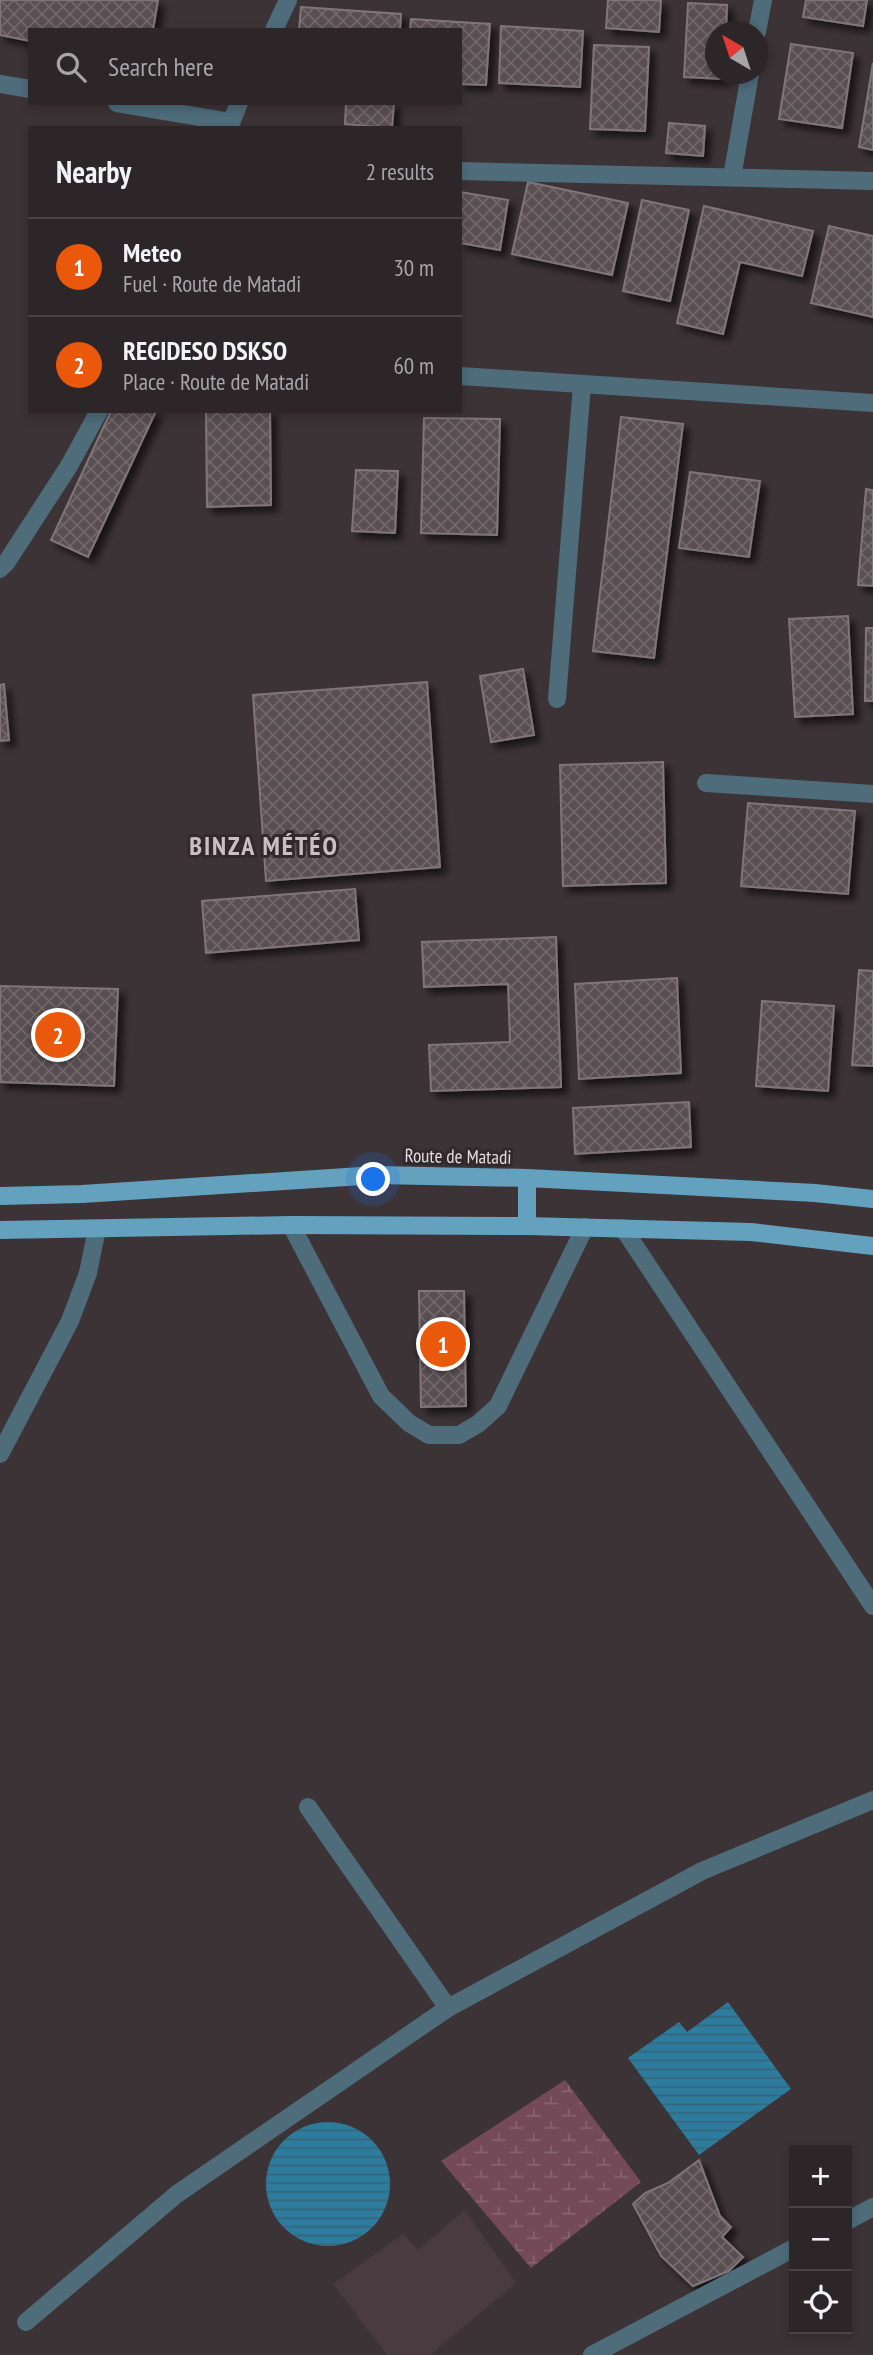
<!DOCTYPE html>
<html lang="en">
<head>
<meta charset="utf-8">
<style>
	body { margin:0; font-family:"PT Sans Narrow",sans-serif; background:#393234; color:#f1f3f6 }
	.controls { position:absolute; right:21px; bottom:21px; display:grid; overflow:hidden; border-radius:0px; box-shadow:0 4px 10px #0003 }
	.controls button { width:63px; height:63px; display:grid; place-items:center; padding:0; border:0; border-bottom:2px solid #484345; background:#2d2628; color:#f1f3f6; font:35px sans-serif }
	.compass { position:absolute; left:705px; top:21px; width:63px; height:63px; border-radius:50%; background:#2d2628; box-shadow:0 4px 10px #0003; rotate:321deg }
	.you { position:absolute; left:374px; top:1180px; width:24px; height:24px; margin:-18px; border:5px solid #fff; border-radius:50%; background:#1a73e8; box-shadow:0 0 0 10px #1a73e833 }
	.badge { display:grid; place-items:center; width:46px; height:46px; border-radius:50%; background:#ea580c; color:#fff; font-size:23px; font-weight:700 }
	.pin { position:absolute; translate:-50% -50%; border:4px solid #fff; box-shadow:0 2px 7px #0006 }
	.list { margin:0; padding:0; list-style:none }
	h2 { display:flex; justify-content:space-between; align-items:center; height:91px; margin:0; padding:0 28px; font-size:30px }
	h2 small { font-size:23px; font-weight:400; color:#a7a5a8 }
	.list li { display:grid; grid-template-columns:46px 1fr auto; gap:21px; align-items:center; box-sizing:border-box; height:98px; padding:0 28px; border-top:2px solid #484345 }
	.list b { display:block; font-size:26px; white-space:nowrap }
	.list p { margin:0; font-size:23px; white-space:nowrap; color:#a7a5a8 }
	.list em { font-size:23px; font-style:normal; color:#a7a5a8 }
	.icon { flex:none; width:38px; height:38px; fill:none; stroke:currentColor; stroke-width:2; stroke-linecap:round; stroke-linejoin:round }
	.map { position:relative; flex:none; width:873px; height:2355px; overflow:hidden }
	.search { position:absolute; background:#2d2628; box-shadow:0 4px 10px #0003; left:28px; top:28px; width:434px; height:77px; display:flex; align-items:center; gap:18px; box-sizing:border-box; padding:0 24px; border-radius:0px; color:#a7a5a8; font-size:26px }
	.panel { position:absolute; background:#2d2628; box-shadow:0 4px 10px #0003; left:28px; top:126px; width:434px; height:287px; border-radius:0px }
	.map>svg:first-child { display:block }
	.built { fill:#4a3b40 }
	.wetland { fill:url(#wetland-marsh) }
	.water { fill:url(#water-rules) }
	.building { fill:url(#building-cross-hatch); stroke:#807679; stroke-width:2; filter:url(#shadow) }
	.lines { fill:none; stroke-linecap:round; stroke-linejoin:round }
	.service { stroke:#4f6c7b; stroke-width:18 }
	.minor { stroke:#4f6c7b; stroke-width:18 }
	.primary { stroke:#63a1bf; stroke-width:18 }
	.labels { text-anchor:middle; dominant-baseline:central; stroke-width:6; stroke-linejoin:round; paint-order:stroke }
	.street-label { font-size:19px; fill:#e1dbdd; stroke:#31292b }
	.district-label { font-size:26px; font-weight:bold; letter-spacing:2px; fill:#cabfc3; stroke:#31292b }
</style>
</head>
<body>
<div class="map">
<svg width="873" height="2355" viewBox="0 0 873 2355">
	<defs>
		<pattern id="wetland-marsh" width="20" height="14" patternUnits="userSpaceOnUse" patternTransform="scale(1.75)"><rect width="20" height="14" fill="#744958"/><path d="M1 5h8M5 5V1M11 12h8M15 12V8" fill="none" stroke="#886370"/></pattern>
		<pattern id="water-rules" width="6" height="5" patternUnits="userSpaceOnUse" patternTransform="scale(1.75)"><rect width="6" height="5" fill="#2d7c9e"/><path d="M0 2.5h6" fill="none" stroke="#366579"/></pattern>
		<pattern id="building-cross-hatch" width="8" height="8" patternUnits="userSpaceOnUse" patternTransform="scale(1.75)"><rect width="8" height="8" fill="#594f52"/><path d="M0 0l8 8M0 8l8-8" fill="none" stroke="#71686a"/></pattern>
		<filter id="shadow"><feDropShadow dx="6" dy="6" stdDeviation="3.5" flood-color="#0009"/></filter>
	</defs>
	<rect width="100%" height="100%" fill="#3c3336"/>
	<polygon class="built" points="465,2210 516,2283 430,2355 387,2355 333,2284 403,2234 418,2250"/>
	<polygon class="wetland" points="565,2080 641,2182 531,2268 441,2161"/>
	<g class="water">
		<polygon points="728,2002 791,2089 699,2155 628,2058 679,2022 687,2032"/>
		<circle cx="328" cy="2184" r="62"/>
	</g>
	<g class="building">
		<polygon points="0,0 158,0 153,30 30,30 30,41 0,35"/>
		<polygon points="608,0 661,0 659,32 606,28"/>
		<polygon points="806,0 867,0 863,26 803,17"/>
		<polygon points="688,3 727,5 726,32 716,32 716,74 723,74 723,79 684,77"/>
		<polygon points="301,7 401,14 400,30 299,30"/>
		<polygon points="411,19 490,24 486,85 460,84 460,30 410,30"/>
		<polygon points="501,26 583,31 580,87 499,83"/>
		<polygon points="791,44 853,53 842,128 779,119"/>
		<polygon points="594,45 649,47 645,131 590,129"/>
		<polygon points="873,63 873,150 859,147"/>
		<polygon points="346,103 394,103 392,128 345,124"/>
		<polygon points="669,123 705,126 703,156 666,153"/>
		<polygon points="528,182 628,203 612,275 512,254"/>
		<polygon points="460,192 508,200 500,250 460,243"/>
		<polygon points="642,200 689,210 670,301 623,291"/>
		<polygon points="704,206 813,231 802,276 740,262 723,334 677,323"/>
		<polygon points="829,226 873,236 873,317 811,303"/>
		<polygon points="111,411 156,411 88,557 51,540"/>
		<polygon points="206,411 270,411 271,505 207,507"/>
		<polygon points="621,417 683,424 654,658 593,651"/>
		<polygon points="424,418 500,419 497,535 421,533"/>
		<polygon points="356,470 398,471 395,533 352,531"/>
		<polygon points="690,472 760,481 749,557 679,548"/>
		<polygon points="866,489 873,490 873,586 858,585"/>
		<polygon points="848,616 853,714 795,717 789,619"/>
		<polygon points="866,628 873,628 873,701 865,701"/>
		<polygon points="523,669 534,735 491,742 480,676"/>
		<polygon points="427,682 440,867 266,881 253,695"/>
		<polygon points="4,684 9,740 0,741 0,685"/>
		<polygon points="663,762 666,883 563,886 560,765"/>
		<polygon points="748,803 855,811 848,894 741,886"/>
		<polygon points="355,889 359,940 206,953 202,901"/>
		<polygon points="556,937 561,1087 431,1091 429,1045 510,1042 508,984 424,987 422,942"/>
		<polygon points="859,970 873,971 873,1066 852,1065"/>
		<polygon points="677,978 681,1073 579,1079 575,984"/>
		<polygon points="0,986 118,989 114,1086 0,1082"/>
		<polygon points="762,1001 834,1006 828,1091 756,1086"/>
		<polygon points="689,1102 691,1147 575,1154 573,1108"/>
		<polygon points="419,1291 464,1291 466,1406 421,1407"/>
		<polygon points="699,2160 720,2216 731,2227 722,2237 743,2257 729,2271 693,2286 661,2256 633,2204 645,2193 668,2183"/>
	</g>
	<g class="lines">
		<polyline class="service" points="291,1225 381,1396 409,1423 429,1435 459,1435 478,1424 498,1406 585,1227"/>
		<g class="minor">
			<polyline points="274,30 288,0"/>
			<polyline points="757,32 763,0"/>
			<polyline points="0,84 30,89"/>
			<polyline points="117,103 230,122"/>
			<polyline points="229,128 239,103"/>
			<polyline points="460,171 873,181"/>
			<polyline points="732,177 750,74"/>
			<polyline points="460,376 873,403"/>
			<polyline points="0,569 6,563 69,466 99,411"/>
			<polyline points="557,699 582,385"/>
			<polyline points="706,783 873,794"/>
			<polyline points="623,1228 873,1606"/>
			<polyline points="0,1454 70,1321 88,1273 97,1229"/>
			<polyline points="308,1807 448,2008"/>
			<polyline points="847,2221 873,2207"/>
			<polyline points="26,2322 177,2194 448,2008 702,1871 873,1800"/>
			<polyline points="592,2355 794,2248"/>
		</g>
		<g class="primary">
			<polyline points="0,1196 82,1194 377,1175 527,1178 815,1193 873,1199"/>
			<polyline points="527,1226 527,1178"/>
			<polyline points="0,1230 291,1225 527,1226 751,1232 873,1246"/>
		</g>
	</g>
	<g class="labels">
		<g class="street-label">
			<text transform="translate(458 1156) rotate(1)">Route de Matadi</text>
		</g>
		<g class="district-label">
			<text x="264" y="845">BINZA MÉTÉO</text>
		</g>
	</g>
</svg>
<div class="controls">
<button>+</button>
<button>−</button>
<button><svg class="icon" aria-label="locate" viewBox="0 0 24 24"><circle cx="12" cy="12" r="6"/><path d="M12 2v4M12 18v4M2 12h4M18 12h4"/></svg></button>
</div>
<svg class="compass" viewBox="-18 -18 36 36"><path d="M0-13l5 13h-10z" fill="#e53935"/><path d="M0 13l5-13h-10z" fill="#a7a5a8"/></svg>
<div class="you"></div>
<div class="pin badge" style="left:443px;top:1344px">1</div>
<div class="pin badge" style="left:58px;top:1035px">2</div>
<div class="search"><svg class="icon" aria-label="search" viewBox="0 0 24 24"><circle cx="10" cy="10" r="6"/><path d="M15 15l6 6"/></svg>Search here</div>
<section class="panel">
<h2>Nearby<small>2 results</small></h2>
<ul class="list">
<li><span class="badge">1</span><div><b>Meteo</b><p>Fuel · Route de Matadi</p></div><em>30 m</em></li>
<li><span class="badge">2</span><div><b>REGIDESO DSKSO</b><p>Place · Route de Matadi</p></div><em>60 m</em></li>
</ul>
</section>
</div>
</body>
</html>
